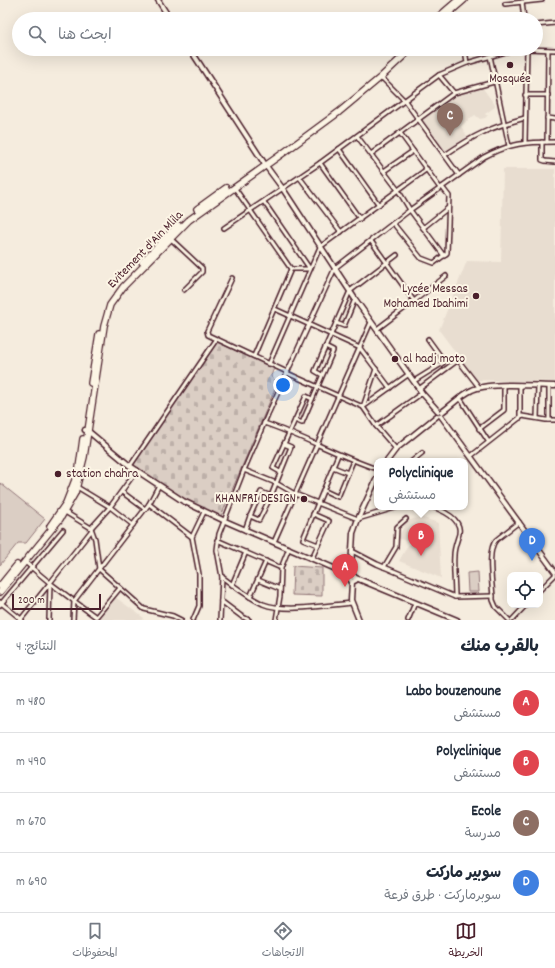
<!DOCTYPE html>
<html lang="ar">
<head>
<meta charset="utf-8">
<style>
	body { margin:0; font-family:Dekko,"Playpen Sans Arabic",sans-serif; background:#f2f2f3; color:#1f2937; direction:rtl }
	.controls { position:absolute; right:12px; bottom:12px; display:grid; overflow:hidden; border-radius:8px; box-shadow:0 4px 16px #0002 }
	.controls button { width:36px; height:36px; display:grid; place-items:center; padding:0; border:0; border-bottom:1px solid #e0e1e3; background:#fff; color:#1f2937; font:20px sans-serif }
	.scale { position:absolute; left:12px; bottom:10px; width:89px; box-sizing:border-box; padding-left:4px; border:2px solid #4a1f2b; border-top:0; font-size:11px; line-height:14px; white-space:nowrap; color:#4a1f2b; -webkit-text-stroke:3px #fcf5e5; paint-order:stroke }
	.you { position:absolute; left:283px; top:385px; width:14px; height:14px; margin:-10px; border:3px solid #fff; border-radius:50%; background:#1a73e8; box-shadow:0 0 0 6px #1a73e833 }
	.badge { display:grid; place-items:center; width:26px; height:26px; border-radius:50%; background:#4a1f2b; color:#fff; font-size:13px; font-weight:700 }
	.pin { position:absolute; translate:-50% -33px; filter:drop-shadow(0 1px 2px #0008) }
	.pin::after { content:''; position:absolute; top:21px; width:14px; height:12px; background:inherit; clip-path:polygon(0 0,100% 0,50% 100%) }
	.popup { position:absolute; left:374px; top:458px; width:94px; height:52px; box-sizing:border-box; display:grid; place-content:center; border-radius:8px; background:#fff; filter:drop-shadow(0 1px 3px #0005); font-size:13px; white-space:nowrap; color:#747a83 }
	.popup b { font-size:15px; color:#1f2937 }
	.popup::after { content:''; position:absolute; left:50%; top:100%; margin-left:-8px; border:8px solid transparent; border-top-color:#fff }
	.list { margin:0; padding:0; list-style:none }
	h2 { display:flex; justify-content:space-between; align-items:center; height:52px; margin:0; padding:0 16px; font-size:17px }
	h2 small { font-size:13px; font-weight:400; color:#747a83 }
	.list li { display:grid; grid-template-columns:26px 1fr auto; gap:12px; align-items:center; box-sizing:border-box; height:60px; padding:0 16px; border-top:1px solid #e0e1e3 }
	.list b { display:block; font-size:15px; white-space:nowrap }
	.list p { margin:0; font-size:13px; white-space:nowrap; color:#747a83 }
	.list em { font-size:13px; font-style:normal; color:#747a83 }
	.icon { flex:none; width:22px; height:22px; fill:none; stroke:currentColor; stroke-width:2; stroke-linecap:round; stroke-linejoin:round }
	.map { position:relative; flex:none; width:555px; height:620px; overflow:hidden; direction:ltr }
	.search { position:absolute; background:#fff; box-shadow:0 4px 16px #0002; left:12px; right:12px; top:12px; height:44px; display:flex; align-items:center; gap:10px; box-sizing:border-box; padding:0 14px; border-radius:22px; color:#747a83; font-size:15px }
	.sheet { height:292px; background:#fff }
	nav { display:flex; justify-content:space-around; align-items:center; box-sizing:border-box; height:56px; border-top:1px solid #e0e1e3; background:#fff; font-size:11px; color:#747a83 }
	nav a { display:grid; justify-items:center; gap:2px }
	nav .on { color:#4a1f2b }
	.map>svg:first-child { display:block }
	.built { fill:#e8ddd0 }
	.cemetery { fill:url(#cemetery-stones); stroke:#927678 }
	.pitch { fill:#dbcec4; stroke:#927678 }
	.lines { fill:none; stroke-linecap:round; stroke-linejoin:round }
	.street-casing { stroke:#4a1f2b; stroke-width:6 }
	.secondary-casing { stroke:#4a1f2b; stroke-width:7 }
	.highway-casing { stroke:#4a1f2b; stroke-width:8 }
	.street { stroke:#fcf5e5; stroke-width:3 }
	.secondary { stroke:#fcf5e5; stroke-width:4 }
	.highway { stroke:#fcf5e5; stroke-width:5.5 }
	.poi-dot { fill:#4a1f2b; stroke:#fcf5e5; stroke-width:1.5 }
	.labels { text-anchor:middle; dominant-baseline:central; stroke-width:4; stroke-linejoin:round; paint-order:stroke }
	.poi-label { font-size:13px; fill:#4a1f2b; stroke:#fcf5e5; text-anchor:end }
	.street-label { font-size:13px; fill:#4a1f2b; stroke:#fcf5e5 }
</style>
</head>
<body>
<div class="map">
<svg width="555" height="620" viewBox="0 0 555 620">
	<defs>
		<pattern id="cemetery-stones" width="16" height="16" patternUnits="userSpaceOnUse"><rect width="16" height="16" fill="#dbcec4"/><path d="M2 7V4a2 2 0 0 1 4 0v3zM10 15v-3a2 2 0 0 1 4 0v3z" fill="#bdb0a9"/></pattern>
	</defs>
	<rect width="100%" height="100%" fill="#f5ecde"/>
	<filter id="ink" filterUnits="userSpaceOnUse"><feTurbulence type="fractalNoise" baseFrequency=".025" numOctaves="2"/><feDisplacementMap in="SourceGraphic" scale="8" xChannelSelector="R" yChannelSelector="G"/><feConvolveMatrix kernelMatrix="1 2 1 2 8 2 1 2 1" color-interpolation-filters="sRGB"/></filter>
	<g filter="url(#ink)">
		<g class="built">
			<polygon points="482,87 495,105 495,107 485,114 486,115 488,115 485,118 480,119 475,115 461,126 467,136 444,152 420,120 454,95"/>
			<polygon points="503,169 555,169 555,382 476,380 439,330 467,261 501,262"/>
			<polygon points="421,517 438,523 441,578 399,561 408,545 410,545 411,543 398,538 407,521"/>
			<polygon points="115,597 144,618 143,620 145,620 97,620"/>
		</g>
		<g class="cemetery">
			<polygon points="217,342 274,368 271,376 272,378 278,382 221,516 181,498 132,465"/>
			<polygon points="293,566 322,568 322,596 292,595"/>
		</g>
		<g class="pitch">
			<polygon points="0,483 45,519 26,543 18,543 0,565"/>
			<polygon points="478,572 479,592 468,592 467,573"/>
		</g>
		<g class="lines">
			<defs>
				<g id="street">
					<polyline points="522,2 524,19"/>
					<polyline points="505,4 542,0"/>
					<polyline points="536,25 555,23"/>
					<polyline points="465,49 467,63"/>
					<polyline points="490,56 509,146"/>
					<polyline points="439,75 454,93 494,82"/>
					<polyline points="381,77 405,101 459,175"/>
					<polyline points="525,95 548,95"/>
					<polyline points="547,118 555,119"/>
					<polyline points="400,133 440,188"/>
					<polyline points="357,136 398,190 410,210 444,256"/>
					<polyline points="525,142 527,49"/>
					<polyline points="542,142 542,160 545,161 555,162"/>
					<polyline points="547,142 548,50"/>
					<polyline points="339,149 379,205"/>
					<polyline points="371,154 454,93"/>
					<path d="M 445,155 C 474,135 491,127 525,118"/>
					<polyline points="320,163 360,219"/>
					<polyline points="384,171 413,151"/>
					<polyline points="300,178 341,232"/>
					<polyline points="234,187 291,269"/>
					<polyline points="393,223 421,258 434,263 447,253 449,196 442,187"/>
					<polyline points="224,228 320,163 439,75 467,63 509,51 527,49 555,50"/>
					<polyline points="423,228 448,208"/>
					<polyline points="171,239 202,268 202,272 184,290"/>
					<polyline points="371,241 414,301 446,276"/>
					<polyline points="232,278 207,331 208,335 287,372"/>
					<polyline points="275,309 360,348 390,388"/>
					<polyline points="336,323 344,326 355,299"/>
					<polyline points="377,329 414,301"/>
					<polyline points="254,356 291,269 310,269 264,202"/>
					<polyline points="269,364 320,247 427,169"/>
					<polyline points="287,373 363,407 376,369"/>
					<polyline points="322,375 315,371 350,291 397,255"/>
					<polyline points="414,381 443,363 444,361 428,339"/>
					<polyline points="520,385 520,418"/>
					<polyline points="549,386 549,420"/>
					<polyline points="419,389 458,360 479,387"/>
					<polyline points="460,398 488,441"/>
					<polyline points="537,418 538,386"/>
					<polyline points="295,420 302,423 333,351 325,347"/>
					<path d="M 264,423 C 303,436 338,456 377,469"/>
					<polyline points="376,426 422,393"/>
					<polyline points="479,429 504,410 504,386"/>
					<polyline points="396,449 376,426 363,407 409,374"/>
					<polyline points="338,455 333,467 348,473"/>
					<polyline points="471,456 522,416 546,420 555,420"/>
					<polyline points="412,461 422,453"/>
					<polyline points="130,466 216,340"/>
					<polyline points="244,470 276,483 295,494 358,519 398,507"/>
					<polyline points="280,472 273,468 306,396 312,399"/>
					<polyline points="77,487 110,507 133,525"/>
					<polyline points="323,490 338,497 353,461"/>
					<polyline points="122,492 145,509"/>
					<polyline points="149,504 192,537 204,512"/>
					<path d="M 433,507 C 444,511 462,519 459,534 C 457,541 454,548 454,555 C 453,569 455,583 455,597"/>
					<polyline points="65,512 91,528 95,539 99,569 144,609 173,616 181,620"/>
					<polyline points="250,516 261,492 271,496"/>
					<polyline points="91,528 110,507 137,470"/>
					<polyline points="245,530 250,516 259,520 271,496 291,447 284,444"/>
					<polyline points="192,537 199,574 199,606 193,620"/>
					<polyline points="217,540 281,568"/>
					<polyline points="274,542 371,322"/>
					<polyline points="318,545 303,539 333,467"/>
					<polyline points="352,551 377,564 455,597 493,596"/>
					<polyline points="312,558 329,521 313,514"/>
					<polyline points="25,562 50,583 91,531"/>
					<polyline points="384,567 396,547 397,527 406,519"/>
					<path d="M 222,577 C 235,587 248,597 263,604 C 285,613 328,605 352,603"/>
					<polyline points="258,580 280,589"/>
					<polyline points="50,583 74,601 149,504 159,485"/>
					<polyline points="232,585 246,552"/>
					<polyline points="540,590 555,575"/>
					<polyline points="250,597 266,561"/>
					<polyline points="221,601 241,616 249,620"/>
					<polyline points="0,602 21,619 20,620"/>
					<polyline points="0,605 63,530"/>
					<polyline points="22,620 21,619 50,583"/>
					<polyline points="49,620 50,583"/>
					<polyline points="73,620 74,601 96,617 120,588"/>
					<path d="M 220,620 L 222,577 L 217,550 L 219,534 L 244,470 L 268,414 L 335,268 L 410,210 L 484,157 C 510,143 526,142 555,142"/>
					<polyline points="276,620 280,596 281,568 289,548"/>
					<polyline points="408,620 415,603"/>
					<path d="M 509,620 L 496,607 L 493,600 C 493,585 486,551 496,540 L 519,522"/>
					<polyline points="512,620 526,605"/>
				</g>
				<g id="secondary">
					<polyline points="158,0 170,19"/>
					<polyline points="190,49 266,166 283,189 355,299 422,393 438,411"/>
					<path d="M 442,412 C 452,405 461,395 472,390 C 487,382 536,386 555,386"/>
					<polyline points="441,416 555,572"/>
					<polyline points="85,430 88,431 130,466 183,501 225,521 345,573 351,577"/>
					<polyline points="387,461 396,449 437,416"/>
					<polyline points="352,576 351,568 353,533 358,519 377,478"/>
					<polyline points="356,578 457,620"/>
					<polyline points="352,582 356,580 354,576 351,577 350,579 352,582 351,600 359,620"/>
				</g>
				<g id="highway">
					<polyline points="436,19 458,0"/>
					<polyline points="442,19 464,0"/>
					<polyline points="197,209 226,188"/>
					<polyline points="142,262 178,225"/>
					<polyline points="91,383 99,334"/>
					<polyline points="79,468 83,439"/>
					<polyline points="50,526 66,503 75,480"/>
					<polyline points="0,586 17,565"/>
					<polyline points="0,592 60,519 75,493 84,457 104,326 110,305 123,287 189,220 286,151 339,112 381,77 411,49"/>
				</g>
			</defs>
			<use href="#street" class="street-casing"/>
			<use href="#secondary" class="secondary-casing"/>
			<use href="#highway" class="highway-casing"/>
			<use href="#street" class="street"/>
			<use href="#secondary" class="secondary"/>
			<use href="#highway" class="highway"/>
		</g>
	</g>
	<g class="poi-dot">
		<circle cx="510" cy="65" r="4"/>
		<circle cx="476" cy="296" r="4"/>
		<circle cx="395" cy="359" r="4"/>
		<circle cx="58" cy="474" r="4"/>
		<circle cx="304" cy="499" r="4"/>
	</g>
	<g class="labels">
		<g class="poi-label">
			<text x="510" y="79" text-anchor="middle">Mosquée</text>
			<text x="468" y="289">Lycée Messas<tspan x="468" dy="15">Mohamed Ibahimi</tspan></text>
			<text x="403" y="359" text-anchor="start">al hadj moto</text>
			<text x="66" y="474" text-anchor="start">station chahra</text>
			<text x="296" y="499">KHANFRI DESIGN</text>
		</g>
		<g class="street-label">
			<text transform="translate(146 250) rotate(-46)">Evitement d'Ain Mlila</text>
		</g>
	</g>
</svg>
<div class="controls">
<button><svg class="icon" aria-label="locate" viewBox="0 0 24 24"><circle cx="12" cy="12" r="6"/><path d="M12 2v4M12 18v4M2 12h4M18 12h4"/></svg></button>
</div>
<div class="scale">200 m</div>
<div class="you"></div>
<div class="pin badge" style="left:345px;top:587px;background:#e0444e">A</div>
<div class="pin badge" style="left:421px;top:556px;background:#e0444e">B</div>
<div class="popup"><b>Polyclinique</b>مستشفى</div>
<div class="pin badge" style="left:450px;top:136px;background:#8d6e63">C</div>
<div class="pin badge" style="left:532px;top:561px;background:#3f7fe0">D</div>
<div class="search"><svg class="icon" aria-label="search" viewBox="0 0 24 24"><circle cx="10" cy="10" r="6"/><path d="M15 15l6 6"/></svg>ابحث هنا</div>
</div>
<section class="sheet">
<h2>بالقرب منك<small>النتائج: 4</small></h2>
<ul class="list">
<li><span class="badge" style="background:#e0444e">A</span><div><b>Labo bouzenoune</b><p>مستشفى</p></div><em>480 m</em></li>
<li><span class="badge" style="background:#e0444e">B</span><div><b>Polyclinique</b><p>مستشفى</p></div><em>490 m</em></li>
<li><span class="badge" style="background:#8d6e63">C</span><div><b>Ecole</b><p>مدرسة</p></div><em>670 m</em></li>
<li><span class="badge" style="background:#3f7fe0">D</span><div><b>سوبير ماركت</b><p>سوبرماركت · طرق فرعة</p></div><em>690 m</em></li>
</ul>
</section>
<nav>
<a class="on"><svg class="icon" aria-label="map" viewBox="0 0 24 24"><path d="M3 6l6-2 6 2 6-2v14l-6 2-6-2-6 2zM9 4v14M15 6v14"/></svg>الخريطة</a>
<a><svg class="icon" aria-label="directions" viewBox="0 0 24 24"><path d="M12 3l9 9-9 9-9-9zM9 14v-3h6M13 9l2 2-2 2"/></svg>الاتجاهات</a>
<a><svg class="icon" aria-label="saved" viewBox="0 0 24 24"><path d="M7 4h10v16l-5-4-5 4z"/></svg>المحفوظات</a>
</nav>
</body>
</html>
